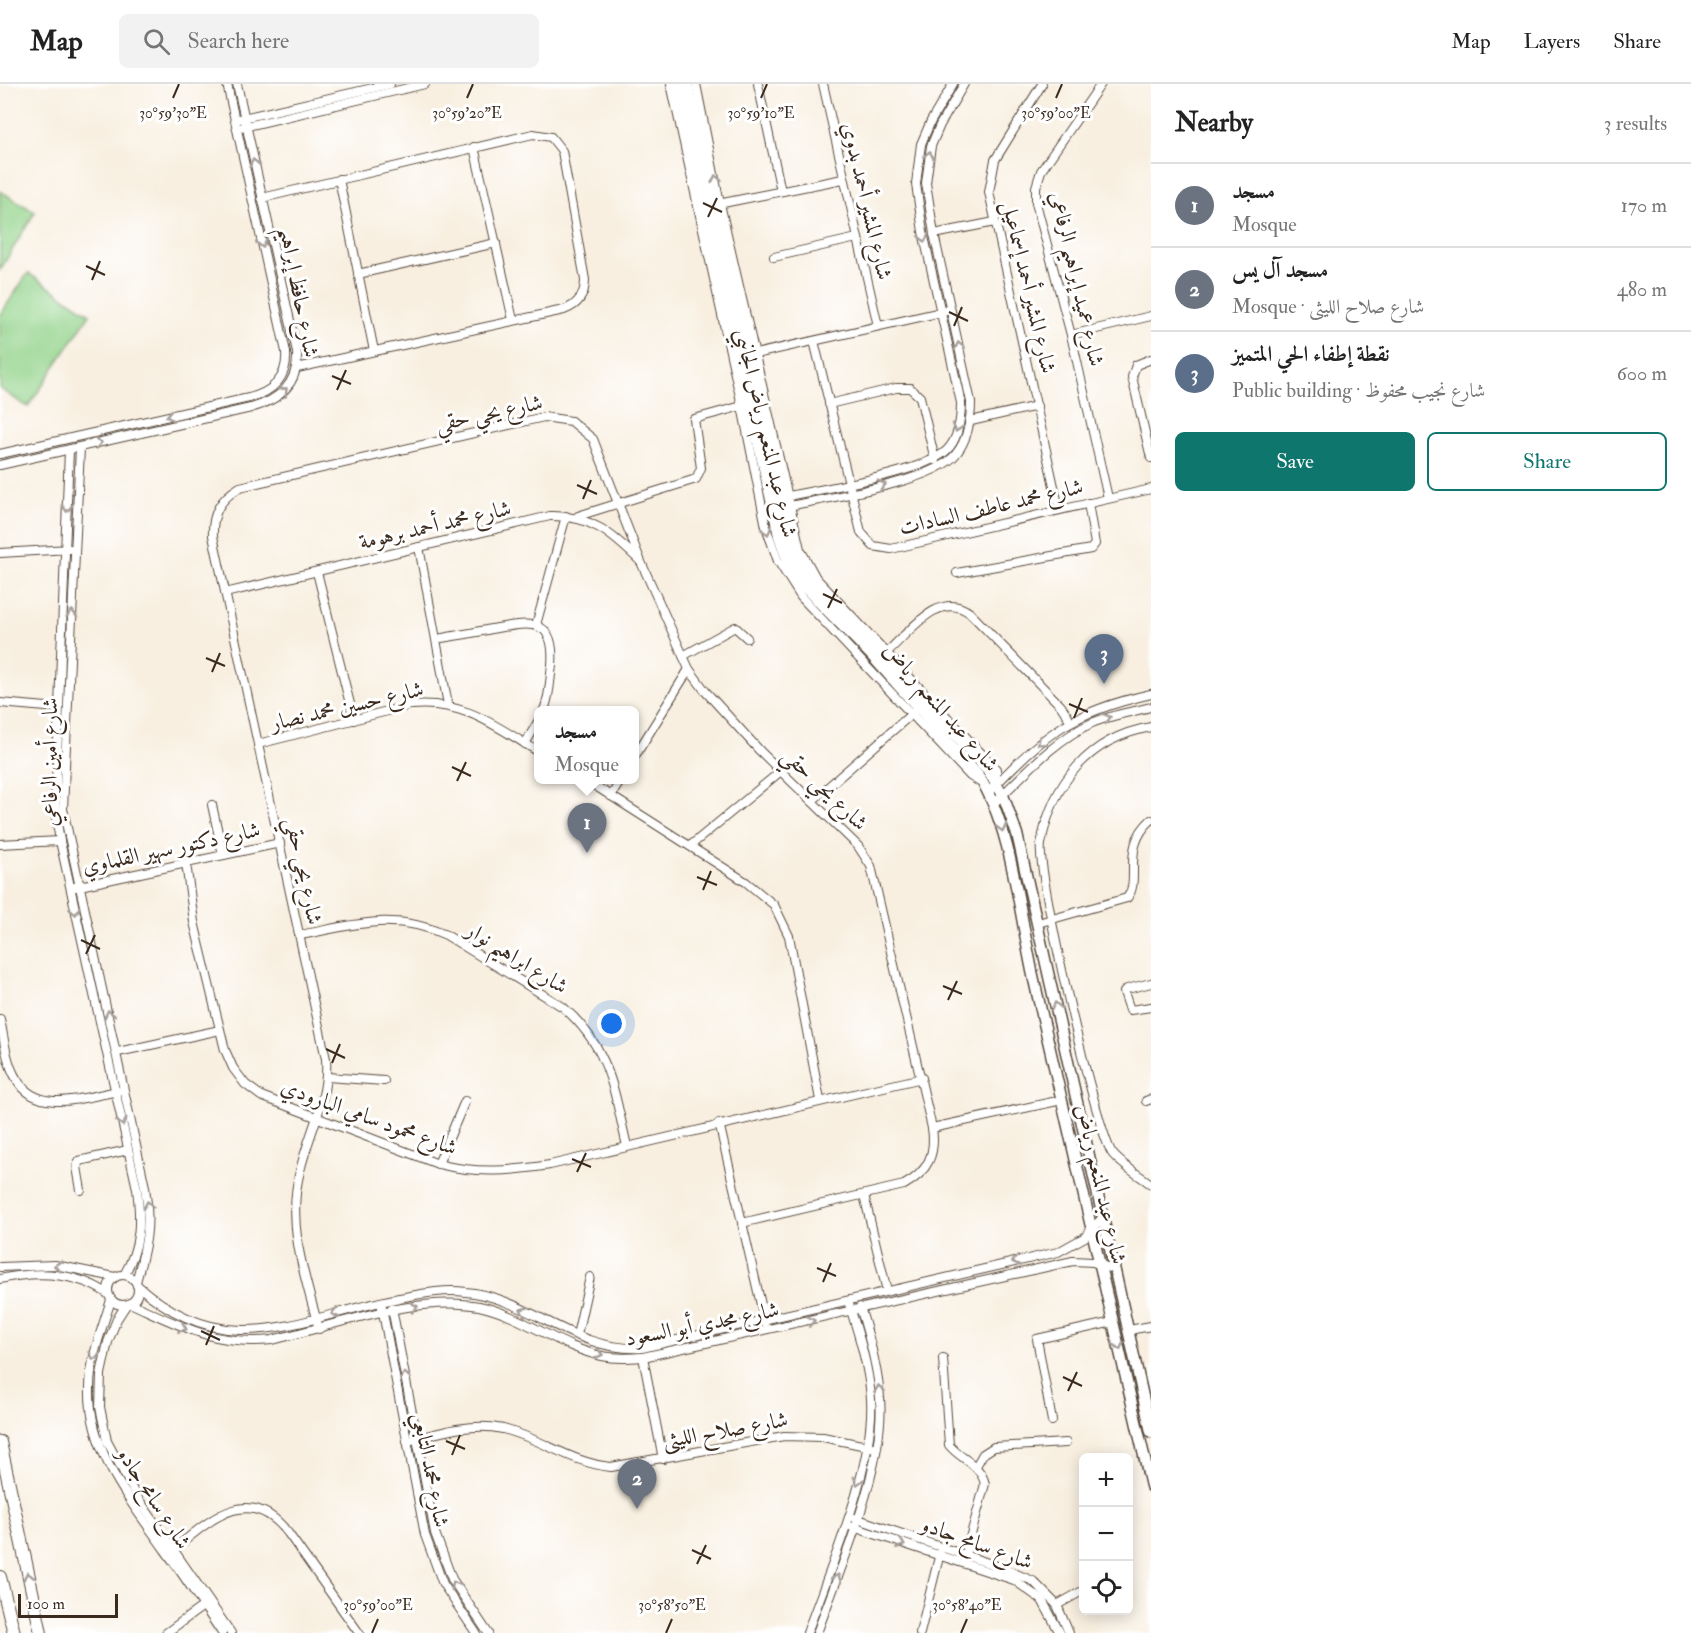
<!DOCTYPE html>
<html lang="en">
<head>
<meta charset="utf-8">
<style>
	body { margin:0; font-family:"IM FELL Double Pica",Amiri,serif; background:#f2f2f2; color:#222 }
	.controls { position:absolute; right:18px; bottom:18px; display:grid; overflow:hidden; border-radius:9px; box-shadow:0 3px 15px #0003 }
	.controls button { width:54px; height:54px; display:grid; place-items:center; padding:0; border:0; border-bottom:2px solid #e0e0e0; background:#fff; color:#222; font:30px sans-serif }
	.scale { position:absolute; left:18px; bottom:15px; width:100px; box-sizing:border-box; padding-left:6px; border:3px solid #3b2a1e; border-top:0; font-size:16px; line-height:21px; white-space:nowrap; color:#3b2a1e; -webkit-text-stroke:4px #fff; paint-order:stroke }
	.you { position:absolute; left:612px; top:940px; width:21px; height:21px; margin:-15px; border:4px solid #fff; border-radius:50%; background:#1a73e8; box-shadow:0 0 0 9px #1a73e833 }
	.badge { display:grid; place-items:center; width:39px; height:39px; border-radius:50%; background:#0f766e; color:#fff; font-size:20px; font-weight:700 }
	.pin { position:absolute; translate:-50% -50px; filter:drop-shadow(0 2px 3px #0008) }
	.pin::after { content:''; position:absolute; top:32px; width:21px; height:18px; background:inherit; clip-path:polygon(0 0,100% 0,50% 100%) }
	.popup { position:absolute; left:534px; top:622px; width:105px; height:78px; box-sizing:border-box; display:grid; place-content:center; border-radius:9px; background:#fff; filter:drop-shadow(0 2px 4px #0005); font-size:20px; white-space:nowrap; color:#767676 }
	.popup b { font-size:22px; color:#222 }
	.popup::after { content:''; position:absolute; left:50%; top:100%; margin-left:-12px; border:12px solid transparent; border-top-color:#fff }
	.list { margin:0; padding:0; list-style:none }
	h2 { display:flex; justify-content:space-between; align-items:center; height:78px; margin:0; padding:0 24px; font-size:26px }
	h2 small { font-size:20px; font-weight:400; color:#767676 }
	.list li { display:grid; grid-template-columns:39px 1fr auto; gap:18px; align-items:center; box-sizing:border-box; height:84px; padding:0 24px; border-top:2px solid #e0e0e0 }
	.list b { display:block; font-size:22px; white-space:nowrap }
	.list p { margin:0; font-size:20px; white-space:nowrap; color:#767676 }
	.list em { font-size:20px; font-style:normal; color:#767676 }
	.actions { display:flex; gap:12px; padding:18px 24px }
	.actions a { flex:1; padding:14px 0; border:2px solid #0f766e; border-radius:9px; text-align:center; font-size:21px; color:#0f766e }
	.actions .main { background:#0f766e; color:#fff }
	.icon { flex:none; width:33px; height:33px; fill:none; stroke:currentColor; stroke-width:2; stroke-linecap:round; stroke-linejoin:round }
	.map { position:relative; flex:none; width:1151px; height:1549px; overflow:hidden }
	header { display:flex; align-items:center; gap:36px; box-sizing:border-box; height:84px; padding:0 30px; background:#fff; border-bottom:2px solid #e0e0e0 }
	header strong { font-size:28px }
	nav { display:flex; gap:33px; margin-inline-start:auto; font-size:21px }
	.search { width:420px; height:54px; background:#f2f2f2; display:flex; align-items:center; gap:15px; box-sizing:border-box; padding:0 21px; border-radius:9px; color:#767676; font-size:22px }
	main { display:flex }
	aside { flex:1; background:#fff }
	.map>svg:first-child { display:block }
	.pitch { fill:#93d38a; stroke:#677e54; stroke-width:1.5 }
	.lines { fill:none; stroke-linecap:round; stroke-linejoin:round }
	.minor-casing { stroke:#57483b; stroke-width:10 }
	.tertiary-casing { stroke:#57483b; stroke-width:13 }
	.primary-casing { stroke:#57483b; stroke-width:14 }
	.minor { stroke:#fff; stroke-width:8 }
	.tertiary { stroke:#fff; stroke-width:10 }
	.primary { stroke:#fff; stroke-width:12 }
	.oneway { stroke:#a79f9a }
	.ticks { fill:none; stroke:#3b2a1e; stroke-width:2 }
	.labels { text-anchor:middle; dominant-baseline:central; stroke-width:6; stroke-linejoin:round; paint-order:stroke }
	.street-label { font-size:22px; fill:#3b2a1e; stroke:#fff }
	.ticks-label { font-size:15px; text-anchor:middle; fill:#3b2a1e; stroke:#fff; stroke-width:6; stroke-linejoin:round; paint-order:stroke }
</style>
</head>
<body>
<header>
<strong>Map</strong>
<div class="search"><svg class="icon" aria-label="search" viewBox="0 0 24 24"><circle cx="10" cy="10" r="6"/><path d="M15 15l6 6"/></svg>Search here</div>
<nav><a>Map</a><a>Layers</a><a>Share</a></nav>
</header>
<main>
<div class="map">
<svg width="1151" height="1549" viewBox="0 0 1151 1549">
	<rect width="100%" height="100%" fill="#fff"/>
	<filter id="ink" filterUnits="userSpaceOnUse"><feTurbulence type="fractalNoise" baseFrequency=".0167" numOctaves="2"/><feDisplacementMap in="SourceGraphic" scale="12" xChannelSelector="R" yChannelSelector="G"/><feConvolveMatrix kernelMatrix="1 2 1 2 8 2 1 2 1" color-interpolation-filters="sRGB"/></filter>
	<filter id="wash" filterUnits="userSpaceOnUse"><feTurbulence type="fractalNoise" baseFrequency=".008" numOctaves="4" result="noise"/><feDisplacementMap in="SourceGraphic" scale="24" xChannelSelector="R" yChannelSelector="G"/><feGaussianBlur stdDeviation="1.35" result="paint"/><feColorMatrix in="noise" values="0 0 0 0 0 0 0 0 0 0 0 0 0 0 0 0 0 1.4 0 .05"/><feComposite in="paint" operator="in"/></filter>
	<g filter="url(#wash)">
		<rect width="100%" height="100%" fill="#f8efe0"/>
		<g class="pitch">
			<polygon points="0,107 35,128 0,186"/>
			<polygon points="28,189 90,230 28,323 0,305 0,231"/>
		</g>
	</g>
	<g filter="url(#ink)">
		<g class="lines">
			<defs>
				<g id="minor">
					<polyline points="671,0 742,322 766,443 778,477 801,513 970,692 983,700"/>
					<polyline points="696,0 720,120 800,465 816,494 996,685 996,698"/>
					<polyline points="758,0 781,107"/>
					<polyline points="823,0 878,242"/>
					<polyline points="1042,0 995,76 989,108 1059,425"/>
					<polyline points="1101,0 1041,87 1036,103 1036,119 1071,251 1108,414"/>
					<polyline points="239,35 390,0"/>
					<polyline points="243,43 425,0"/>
					<polyline points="474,63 513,236"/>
					<polyline points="339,95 374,267"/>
					<path d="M 262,114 L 533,50 L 551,53 L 562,67 L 585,196 C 585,211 578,221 564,226 L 297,284"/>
					<polyline points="718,120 843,95"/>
					<polyline points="934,150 995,138"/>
					<polyline points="774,173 857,154"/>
					<polyline points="358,190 496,159"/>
					<polyline points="1071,251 1151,232"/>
					<polyline points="814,257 861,448 873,462 891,465 1151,405"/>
					<polyline points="755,270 946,227"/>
					<polyline points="1151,275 1136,281 1132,293 1151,374"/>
					<polyline points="829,320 896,304 910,304 920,313 935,376"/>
					<polyline points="971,337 1037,322"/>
					<path d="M 80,364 L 63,725 L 145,1103 C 151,1141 146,1162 136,1198"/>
					<path d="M 69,366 L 55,726 L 60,757 L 137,1105 C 141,1137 141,1162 124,1191"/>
					<path d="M 0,370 L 249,314 C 273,308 288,293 286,268 L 227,0"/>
					<path d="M 0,381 L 251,324 C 280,316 299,299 297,268 L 237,0"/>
					<path d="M 784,413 C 820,405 924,389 947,366 C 959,354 961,336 961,319 L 923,148 L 916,100 L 921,60 L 931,37 L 953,0"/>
					<path d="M 785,423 C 824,414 933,399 956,370 C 968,355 971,337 971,318 L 934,150 L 926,99 L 931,62 L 940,41 L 964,0"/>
					<polyline points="578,432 696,395 701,384 694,335 742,322"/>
					<polyline points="419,463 448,621"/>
					<polyline points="0,469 70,465"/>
					<polyline points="317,488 354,636"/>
					<polyline points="957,489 1091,465 1095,460 1088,419"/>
					<path d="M 225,509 L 550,432 C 591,431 612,450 640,477"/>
					<polyline points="536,541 566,432"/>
					<path d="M 436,555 C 454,552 473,549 491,545 C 528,539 556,531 552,581 C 550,596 550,612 544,626"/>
					<path d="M 887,568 C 909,549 939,505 970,529 L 1061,622 L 1070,636"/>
					<polyline points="683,572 735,543 747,554"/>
					<polyline points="0,619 58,624"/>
					<path d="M 1151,643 C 1089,654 1052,699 1041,760 C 1036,786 1096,1046 1112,1069 C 1121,1081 1139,1091 1151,1100"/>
					<path d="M 258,660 L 411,621 C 465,616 495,642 539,668"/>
					<polyline points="525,660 539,636"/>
					<polyline points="635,672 689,585"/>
					<polyline points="586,696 746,798 774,821 789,852 820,1016"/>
					<path d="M 989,708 C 1045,649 1071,628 1151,610"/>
					<polyline points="611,712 621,696"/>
					<polyline points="812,717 915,627"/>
					<path d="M 994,719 C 1024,691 1054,656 1092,639 C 1110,631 1132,628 1151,623"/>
					<polyline points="212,721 223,771"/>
					<polyline points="0,760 60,757"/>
					<polyline points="690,762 781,687"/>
					<path d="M 186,779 L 194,838 L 225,966 L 233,984 L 245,1000 L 261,1012 L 438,1080 C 477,1090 511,1087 550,1081 L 922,994"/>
					<polyline points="75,803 280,759"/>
					<path d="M 1038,839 L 1127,814 C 1142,796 1120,764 1151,736"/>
					<path d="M 300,851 C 354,841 394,827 446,851 L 563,923 C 610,964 613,1004 627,1062"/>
					<polyline points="1151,899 1127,905 1124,908 1130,926 1151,923"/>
					<path d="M 0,935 C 4,954 6,978 16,994 C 37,1032 84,1013 118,1007"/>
					<polyline points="118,968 220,946"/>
					<polyline points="327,993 384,997"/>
					<polyline points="1146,1017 1151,1015"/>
					<polyline points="719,1039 765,1238"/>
					<polyline points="932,1044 1062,1016"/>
					<polyline points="438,1080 465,1017"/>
					<polyline points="81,1106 77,1083 79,1077 128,1066"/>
					<polyline points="864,1111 887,1207"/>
					<polyline points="0,1183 55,1181 115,1193"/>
					<circle cx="123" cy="1206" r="15"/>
					<path d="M 0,1195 C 37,1187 76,1188 108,1210"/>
					<path d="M 137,1201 C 228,1281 297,1234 399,1214 C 421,1210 444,1205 466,1208 C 530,1214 573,1268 642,1264 L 1058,1168 L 1085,1153 L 1103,1133"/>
					<path d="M 111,1216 C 102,1245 90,1274 90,1304 C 88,1367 131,1418 165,1466 C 185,1493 203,1521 222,1549"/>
					<polyline points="381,1218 425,1451 443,1500 476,1549"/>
					<path d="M 130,1219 C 181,1242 215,1262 272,1256 C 333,1242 417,1210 479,1222 C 522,1231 561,1264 602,1272 C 616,1275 629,1274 643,1273 L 1073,1177 L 1093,1178 L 1115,1186"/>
					<polyline points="126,1221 117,1235 108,1258 101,1290 100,1323 107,1357 135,1410 231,1549"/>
					<polyline points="392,1224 435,1449 452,1495 488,1549"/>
					<path d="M 319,1245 C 305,1193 286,1140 300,1087 C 309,1048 329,1015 326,975 L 213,452 C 212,429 220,415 240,403 L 544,333 L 571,337 L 593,355 L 641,478 L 689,585 L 706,608 L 760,667 L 858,762 L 871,782 L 932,1044 C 936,1070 928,1088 904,1101 L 742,1139"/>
					<polyline points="1129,1246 1151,1242"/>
					<polyline points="577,1251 590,1193"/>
					<polyline points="643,1273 663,1375"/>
					<path d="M 943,1274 L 949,1361 C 961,1376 980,1379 985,1400 L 965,1472"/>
					<polyline points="1052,1337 1037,1255 1113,1238"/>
					<path d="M 407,1357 C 438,1349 470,1338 503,1345 C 541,1354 571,1379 611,1383 L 784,1352 L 823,1353 L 876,1364"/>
					<polyline points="976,1382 983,1370 994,1363 1066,1359"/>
					<polyline points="855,1434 1000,1483 1033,1497 1057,1521 1069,1549"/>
					<polyline points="850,1442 1014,1496 1042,1516 1060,1549"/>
					<path d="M 172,1467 C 208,1438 248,1397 288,1449 L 359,1549"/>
					<polyline points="1057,1521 1084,1506"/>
					<polyline points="166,1549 206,1520"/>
					<path d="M 807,1549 C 830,1484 875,1383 871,1315 C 869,1283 858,1248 848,1217"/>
					<path d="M 817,1549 C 840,1485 886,1380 880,1314 C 878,1284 869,1252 860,1223"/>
					<polyline points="920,1549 940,1469"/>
				</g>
				<g id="tertiary">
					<path d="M 679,0 L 779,452 L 789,481 L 805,504 L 870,570 L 978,691 C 1012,742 1020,835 1034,896 C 1073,1065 1112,1233 1151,1402"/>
					<polyline points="687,0 788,451 797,477 812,500 858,546 987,685 1003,711 1017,750 1151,1348"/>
				</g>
				<g id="primary">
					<polyline points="0,1358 41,1549"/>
					<polyline points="0,1493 14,1549"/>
				</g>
			</defs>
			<use href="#minor" class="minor-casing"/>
			<use href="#tertiary" class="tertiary-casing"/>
			<use href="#primary" class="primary-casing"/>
			<use href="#minor" class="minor"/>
			<use href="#tertiary" class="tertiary"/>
			<use href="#primary" class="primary"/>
		</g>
		<defs><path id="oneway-chevron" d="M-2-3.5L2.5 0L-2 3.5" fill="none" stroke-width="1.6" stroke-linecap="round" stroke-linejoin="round" transform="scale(1.5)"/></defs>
		<g class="oneway">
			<use href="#oneway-chevron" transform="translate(929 71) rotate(-78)"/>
			<use href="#oneway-chevron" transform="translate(254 79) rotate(-103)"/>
			<use href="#oneway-chevron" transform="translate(716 95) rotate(-102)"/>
			<use href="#oneway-chevron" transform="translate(924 154) rotate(78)"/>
			<use href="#oneway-chevron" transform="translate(262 160) rotate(77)"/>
			<use href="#oneway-chevron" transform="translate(959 262) rotate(-103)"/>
			<use href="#oneway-chevron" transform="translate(284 307) rotate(-46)"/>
			<use href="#oneway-chevron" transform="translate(170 332) rotate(167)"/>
			<use href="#oneway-chevron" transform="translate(957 344) rotate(108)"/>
			<use href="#oneway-chevron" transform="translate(98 359) rotate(-12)"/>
			<use href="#oneway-chevron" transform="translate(882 401) rotate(-13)"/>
			<use href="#oneway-chevron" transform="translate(67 424) rotate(92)"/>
			<use href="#oneway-chevron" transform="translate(767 447) rotate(75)"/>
			<use href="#oneway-chevron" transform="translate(72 530) rotate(-87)"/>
			<use href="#oneway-chevron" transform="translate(1107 634) rotate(-17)"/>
			<use href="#oneway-chevron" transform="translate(1041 658) rotate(141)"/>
			<use href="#oneway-chevron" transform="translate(1002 744) rotate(75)"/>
			<use href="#oneway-chevron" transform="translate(75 827) rotate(78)"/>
			<use href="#oneway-chevron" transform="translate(1056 922) rotate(-102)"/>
			<use href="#oneway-chevron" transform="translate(109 930) rotate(-103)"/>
			<use href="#oneway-chevron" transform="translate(122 1038) rotate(77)"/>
			<use href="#oneway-chevron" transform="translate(148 1121) rotate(-97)"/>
			<use href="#oneway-chevron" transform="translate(1016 1177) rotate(167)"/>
			<use href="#oneway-chevron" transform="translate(58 1182) rotate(-176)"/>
			<use href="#oneway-chevron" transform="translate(414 1223) rotate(-10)"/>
			<use href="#oneway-chevron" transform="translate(524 1227) rotate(-156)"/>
			<use href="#oneway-chevron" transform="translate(335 1229) rotate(166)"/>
			<use href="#oneway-chevron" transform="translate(811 1237) rotate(-12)"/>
			<use href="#oneway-chevron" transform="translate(183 1244) rotate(22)"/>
			<use href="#oneway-chevron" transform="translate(1119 1262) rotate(77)"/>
			<use href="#oneway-chevron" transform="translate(599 1270) rotate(15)"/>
			<use href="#oneway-chevron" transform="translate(94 1272) rotate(103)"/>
			<use href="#oneway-chevron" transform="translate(405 1292) rotate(-100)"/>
			<use href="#oneway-chevron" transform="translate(879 1305) rotate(-99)"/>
			<use href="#oneway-chevron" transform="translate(858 1397) rotate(105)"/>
			<use href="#oneway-chevron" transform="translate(901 1460) rotate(19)"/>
			<use href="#oneway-chevron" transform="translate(28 1492) rotate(-103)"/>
			<use href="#oneway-chevron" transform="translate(837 1494) rotate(-70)"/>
			<use href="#oneway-chevron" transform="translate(455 1501) rotate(-118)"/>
		</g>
	</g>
	<path class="ticks" d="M 173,14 L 179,0M 467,14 L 473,0M 761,14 L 767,0M 1056,14 L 1062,0M 703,119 L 722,128M 708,133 L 717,114M 86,182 L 105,191M 92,196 L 100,177M 949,228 L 968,237M 954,242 L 962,223M 332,292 L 351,300M 337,306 L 346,286M 577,401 L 597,410M 583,415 L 591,396M 823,510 L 842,519M 828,524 L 837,505M 206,574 L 225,582M 212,588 L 220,569M 1069,620 L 1088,628M 1074,634 L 1082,614M 452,683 L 471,692M 457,697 L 466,678M 697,793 L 717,801M 703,806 L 711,787M 81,856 L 100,865M 86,870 L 95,851M 943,902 L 962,910M 948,916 L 957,897M 326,965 L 345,974M 332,979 L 340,960M 572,1075 L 591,1083M 577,1088 L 586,1069M 817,1184 L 836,1192M 823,1198 L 831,1179M 201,1247 L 220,1256M 206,1261 L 214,1242M 1063,1293 L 1082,1302M 1068,1307 L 1077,1288M 446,1357 L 465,1365M 452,1371 L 460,1351M 692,1466 L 711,1475M 697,1480 L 706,1461M 372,1549 L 378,1535M 666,1549 L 672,1535M 961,1549 L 967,1535"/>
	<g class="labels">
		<g class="street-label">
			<text transform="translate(867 117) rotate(77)">شارع المشير أحمد بدوي</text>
			<text transform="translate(1077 195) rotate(77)">شارع عميد إبراهيم الرفاعي</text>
			<text transform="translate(1029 203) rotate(77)">شارع المشير أحمد إسماعيل</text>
			<text transform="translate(299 208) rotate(79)">شارع حافظ إبراهيم</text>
			<text transform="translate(489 329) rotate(-12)">شارع يحي حقي</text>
			<text transform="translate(766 349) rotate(77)">شارع عبد المنعم رياض الجانبي</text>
			<text transform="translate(991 423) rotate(-13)">شارع محمد عاطف السادات</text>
			<text transform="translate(435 441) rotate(-13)">شارع محمد أحمد برهومة</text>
			<text transform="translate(347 622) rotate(-13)">شارع حسين محمد نصار</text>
			<text transform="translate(941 623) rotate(49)">شارع عبد المنعم رياض</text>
			<text transform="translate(50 678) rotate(-90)">شارع أمين الرفاعي</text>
			<text transform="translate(825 705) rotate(44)">شارع يحي حقي</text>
			<text transform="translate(171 764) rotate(-12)">شارع دكتور سهير القلماوي</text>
			<text transform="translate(304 787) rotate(78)">شارع يحي حقي</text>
			<text transform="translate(517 874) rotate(32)">شارع ابراهيم نوار</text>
			<text transform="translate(369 1033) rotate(20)">شارع محمود سامي البارودي</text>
			<text transform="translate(1101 1100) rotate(77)">شارع عبد المنعم رياض</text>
			<text transform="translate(702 1240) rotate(-11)">شارع مجدي أبو السعود</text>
			<text transform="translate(725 1346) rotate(-10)">شارع صلاح الليثى</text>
			<text transform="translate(431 1386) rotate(79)">شارع محمد التابعي</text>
			<text transform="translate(154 1414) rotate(57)">شارع سامح جادو</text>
			<text transform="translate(977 1459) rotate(20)">شارع سامح جادو</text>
		</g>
	</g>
	<g class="ticks-label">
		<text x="173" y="34">30°59'30"E</text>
		<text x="467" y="34">30°59'20"E</text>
		<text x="761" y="34">30°59'10"E</text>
		<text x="1056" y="34">30°59'00"E</text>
		<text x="378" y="1526">30°59'00"E</text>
		<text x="672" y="1526">30°58'50"E</text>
		<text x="967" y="1526">30°58'40"E</text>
	</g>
</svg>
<div class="controls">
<button>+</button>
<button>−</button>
<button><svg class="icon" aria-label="locate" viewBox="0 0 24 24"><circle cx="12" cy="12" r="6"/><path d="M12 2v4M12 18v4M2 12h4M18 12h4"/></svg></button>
</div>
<div class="scale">100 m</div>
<div class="you"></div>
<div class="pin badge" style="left:587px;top:769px;background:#6b7280">1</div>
<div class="popup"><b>مسجد</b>Mosque</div>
<div class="pin badge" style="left:637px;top:1425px;background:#6b7280">2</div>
<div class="pin badge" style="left:1104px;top:600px;background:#5c6f8a">3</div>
</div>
<aside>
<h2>Nearby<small>3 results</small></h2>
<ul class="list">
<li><span class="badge" style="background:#6b7280">1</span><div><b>مسجد</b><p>Mosque</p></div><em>170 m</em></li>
<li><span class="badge" style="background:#6b7280">2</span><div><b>مسجد آل يس</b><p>Mosque · شارع صلاح الليثى</p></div><em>480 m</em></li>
<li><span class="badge" style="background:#5c6f8a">3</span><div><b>نقطة إطفاء الحي المتميز</b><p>Public building · شارع نجيب محفوظ</p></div><em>600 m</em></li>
</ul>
<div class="actions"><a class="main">Save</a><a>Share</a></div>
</aside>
</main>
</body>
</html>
